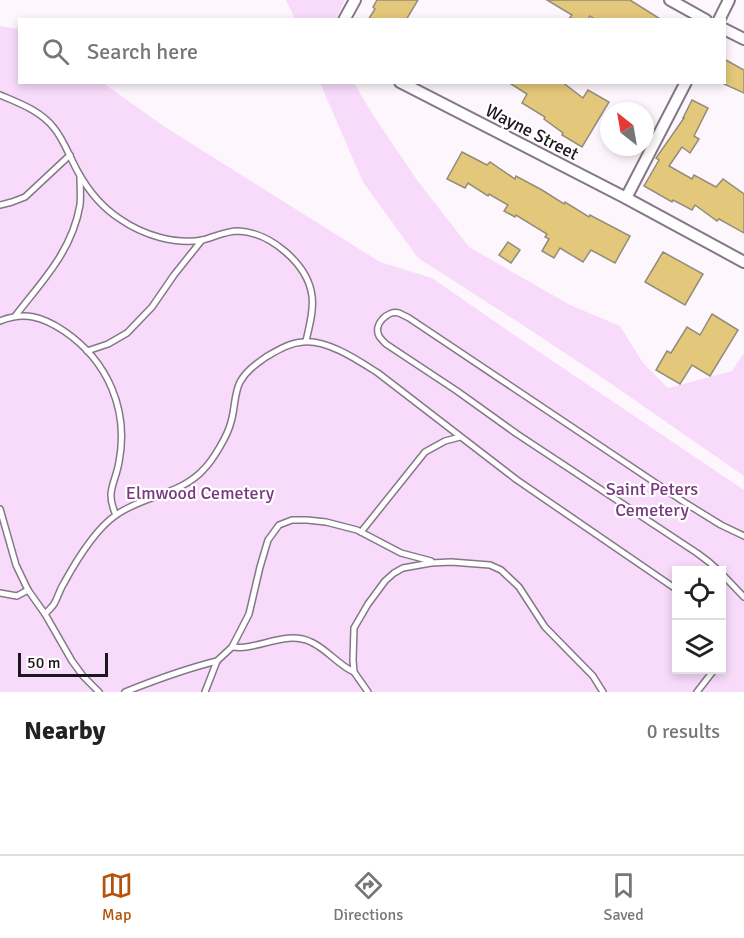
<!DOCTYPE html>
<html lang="en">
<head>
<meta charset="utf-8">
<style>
	body { margin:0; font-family:Signika,sans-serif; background:#f6f6f6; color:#222 }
	.controls { position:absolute; right:18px; bottom:18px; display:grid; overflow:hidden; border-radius:0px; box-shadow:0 3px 9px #0003 }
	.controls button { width:54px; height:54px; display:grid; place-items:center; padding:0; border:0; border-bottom:2px solid #e0e0e0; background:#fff; color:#222; font:30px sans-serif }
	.compass { position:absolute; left:600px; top:102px; width:54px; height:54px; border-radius:50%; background:#fff; box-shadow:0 3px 9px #0003; rotate:329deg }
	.scale { position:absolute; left:18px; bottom:15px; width:90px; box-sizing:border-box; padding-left:6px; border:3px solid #1d171d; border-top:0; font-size:16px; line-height:21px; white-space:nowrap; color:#1d171d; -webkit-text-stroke:4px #fff; paint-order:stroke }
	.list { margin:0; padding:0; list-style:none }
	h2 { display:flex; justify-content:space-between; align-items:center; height:78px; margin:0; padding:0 24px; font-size:26px }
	h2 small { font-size:20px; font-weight:400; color:#767676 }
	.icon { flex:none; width:33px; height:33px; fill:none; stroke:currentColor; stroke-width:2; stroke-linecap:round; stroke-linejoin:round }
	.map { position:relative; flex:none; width:744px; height:692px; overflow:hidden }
	.search { position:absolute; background:#fff; box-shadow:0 3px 9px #0003; left:18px; right:18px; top:18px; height:66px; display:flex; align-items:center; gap:15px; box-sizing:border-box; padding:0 21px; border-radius:0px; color:#767676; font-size:22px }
	.sheet { height:162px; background:#fff }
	nav { display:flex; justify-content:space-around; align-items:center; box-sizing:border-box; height:84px; border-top:2px solid #e0e0e0; background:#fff; font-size:16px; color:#767676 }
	nav a { display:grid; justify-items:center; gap:3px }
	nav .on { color:#b45309 }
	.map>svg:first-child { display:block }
	.green { fill:#f8dbfb; fill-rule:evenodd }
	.building { fill:#e3c77a; stroke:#938c79; stroke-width:1.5 }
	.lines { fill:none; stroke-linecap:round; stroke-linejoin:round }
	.service-casing { stroke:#857787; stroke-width:8 }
	.minor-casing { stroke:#857787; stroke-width:14 }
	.service { stroke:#fff; stroke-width:5 }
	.minor { stroke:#fff; stroke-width:10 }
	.labels { text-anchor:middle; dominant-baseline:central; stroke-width:4.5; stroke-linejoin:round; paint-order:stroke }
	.street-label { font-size:18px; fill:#1d171d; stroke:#fff }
	.park-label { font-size:18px; fill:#783980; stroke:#fff }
</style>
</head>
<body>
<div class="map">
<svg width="744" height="692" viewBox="0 0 744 692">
	<rect width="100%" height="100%" fill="#fdf6fd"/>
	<g class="green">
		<polygon points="286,0 345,0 335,20 295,19"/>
		<path d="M 0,26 L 19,29 L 20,82 L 103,83 L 165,127 L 380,262 L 432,278 L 520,339 L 744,490 L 744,692 L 0,692 ZM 676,570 L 722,570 L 722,670 L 676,670 Z"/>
		<polygon points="320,83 354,83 375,118 417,180 469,247 570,305 620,326 643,363 668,388 732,371 744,353 744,476 610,383 518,322 418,258 363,182"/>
	</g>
	<g class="building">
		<polygon points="377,0 418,0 406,20 368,20 375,9 373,7"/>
		<polygon points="547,0 630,0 662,20 596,20 590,16 587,20 568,20 572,15"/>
		<polygon points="724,59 744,70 744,93 724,84"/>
		<polygon points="508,82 562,82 583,98 588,90 609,102 582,147 562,135 563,133 544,119 545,117 522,103 527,94"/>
		<polygon points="692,100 708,108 694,136 699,139 690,153 682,147 669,166 692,179 694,175 716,187 723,179 744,194 744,233 719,219 717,221 695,205 692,210 673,200 672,202 644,186 659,160 656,158 684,118 683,118"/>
		<polygon points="462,152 487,165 490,162 515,179 516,176 542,190 564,204 565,202 589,217 590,215 630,236 615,263 591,250 583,262 560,248 554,258 542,251 549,239 545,237 547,234 516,215 515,217 504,211 508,205 489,194 488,196 468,183 465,188 447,179"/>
		<polygon points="508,242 520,250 511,263 499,255"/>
		<polygon points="663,252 703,274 685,305 645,282"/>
		<polygon points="712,314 738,330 710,376 692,365 680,384 656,370 667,351 671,353 687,327 700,335"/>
	</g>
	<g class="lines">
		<defs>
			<g id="service">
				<path d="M 0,95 C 19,103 41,111 54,128 C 64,140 70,158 78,172 C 88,190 103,208 120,219 C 143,235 175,245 203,240 C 214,237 226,231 238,231 C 270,232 308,264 312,296 C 314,311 309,327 306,341"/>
				<polyline points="0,205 12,202 25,197 70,155"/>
				<path d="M 16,315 C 43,280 72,251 80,205 C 81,196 80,186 80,176"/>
				<path d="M 0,321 C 25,311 43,317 64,331 C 108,361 129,410 119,462 C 115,485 105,491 116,515"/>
				<polyline points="87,351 108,344 127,333 152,307 174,275 202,240"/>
				<polyline points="0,509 16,565 28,590 45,614 72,661 83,676 99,692"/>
				<polyline points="361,532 425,452 445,441 460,437"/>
				<path d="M 718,570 L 709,562 L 697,553 L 517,434 L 457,391 L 386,344 C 384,342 380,338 379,336 C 373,324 388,310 399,313 C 401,314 407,317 409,318 L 687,504 L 721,525 L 744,536"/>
				<polyline points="722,574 744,597"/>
				<polyline points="0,593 17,596 28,590"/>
				<path d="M 45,614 C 48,611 52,607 54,604 C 58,597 60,589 64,583 C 76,561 96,529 116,515 C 144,495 181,495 204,469 C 213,460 228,435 231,422 C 235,409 234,394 240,382 C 246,371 256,364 266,357 C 278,350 289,343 303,342 C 327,339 359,361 378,373 L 517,480 L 676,589"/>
				<path d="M 232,647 C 236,647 241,648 246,647 C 268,644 290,632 311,642 C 327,649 338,665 354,672"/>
				<path d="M 125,692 C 155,680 185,669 217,661"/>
				<polyline points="205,692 217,661 232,647 249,614 260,567 268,540 279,525 292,520 307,520 326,522 357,530 401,553 431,561"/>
				<polyline points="368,692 354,672 353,660 354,628 368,604 385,581 394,573 403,568 431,563 451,562 490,565 501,570 519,587 545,627 593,676 603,692"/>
				<polyline points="697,692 714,670"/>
			</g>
			<g id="minor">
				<polyline points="670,0 706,20"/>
				<polyline points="344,20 355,0"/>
				<polyline points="719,20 729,0"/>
				<polyline points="724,29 744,39"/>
				<polyline points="400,82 626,198 744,262"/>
				<polyline points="626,198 686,82"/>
			</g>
		</defs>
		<use href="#service" class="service-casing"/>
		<use href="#minor" class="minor-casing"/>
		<use href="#service" class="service"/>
		<use href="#minor" class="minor"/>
	</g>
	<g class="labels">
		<g class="street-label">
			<text transform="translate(532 132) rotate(27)">Wayne Street</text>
		</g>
		<g class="park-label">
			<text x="652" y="489">Saint Peters<tspan x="652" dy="21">Cemetery</tspan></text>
			<text x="200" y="493">Elmwood Cemetery</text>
		</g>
	</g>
</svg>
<div class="controls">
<button><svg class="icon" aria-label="locate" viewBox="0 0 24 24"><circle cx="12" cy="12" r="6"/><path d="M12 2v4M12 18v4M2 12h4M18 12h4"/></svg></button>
<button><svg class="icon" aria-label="layers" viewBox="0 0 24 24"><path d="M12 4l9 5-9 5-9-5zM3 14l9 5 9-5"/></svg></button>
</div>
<svg class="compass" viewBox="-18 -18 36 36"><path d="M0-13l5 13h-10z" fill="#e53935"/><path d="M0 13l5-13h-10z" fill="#767676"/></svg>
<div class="scale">50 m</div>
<div class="search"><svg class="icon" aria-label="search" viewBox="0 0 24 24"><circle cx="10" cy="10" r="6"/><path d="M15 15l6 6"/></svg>Search here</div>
</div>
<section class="sheet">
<h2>Nearby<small>0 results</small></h2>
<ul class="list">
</ul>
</section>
<nav>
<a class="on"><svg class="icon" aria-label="map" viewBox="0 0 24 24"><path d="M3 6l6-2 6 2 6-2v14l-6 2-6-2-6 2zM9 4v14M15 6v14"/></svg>Map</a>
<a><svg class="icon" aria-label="directions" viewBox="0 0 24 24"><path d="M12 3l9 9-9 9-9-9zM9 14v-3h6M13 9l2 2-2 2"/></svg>Directions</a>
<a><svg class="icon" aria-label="saved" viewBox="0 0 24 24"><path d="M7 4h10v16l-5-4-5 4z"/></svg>Saved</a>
</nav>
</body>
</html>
